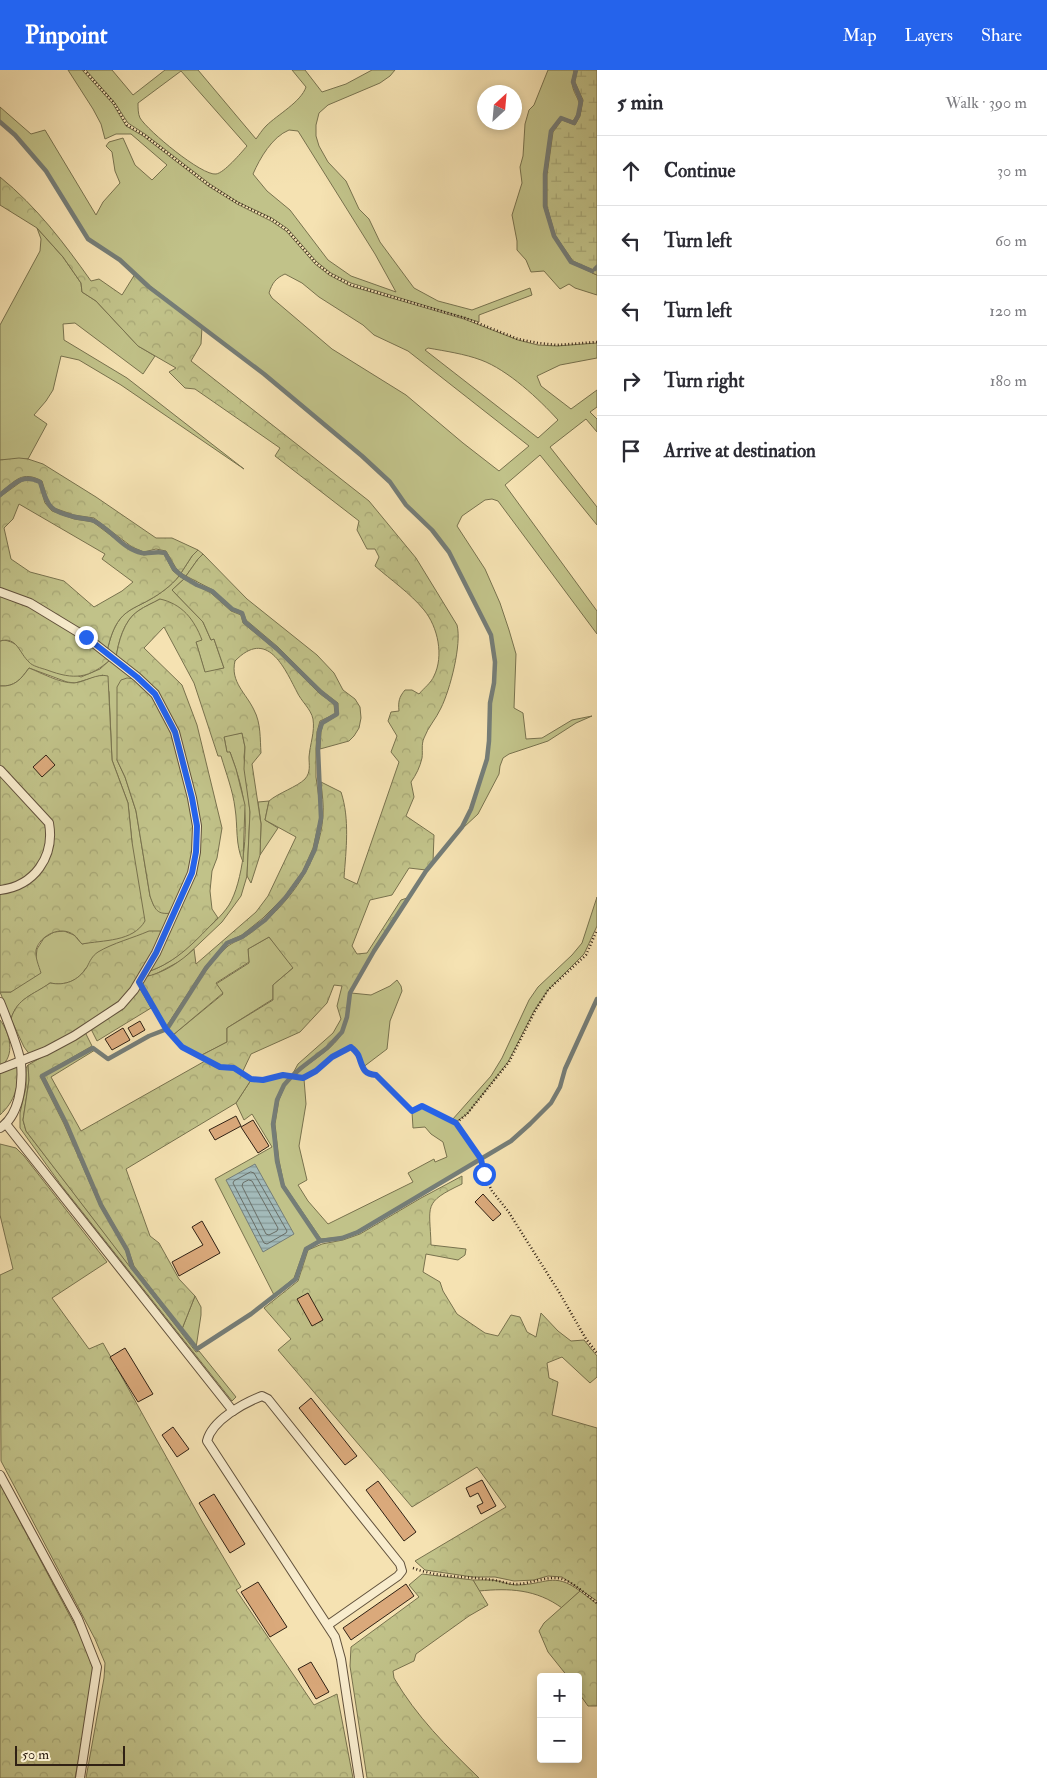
<!DOCTYPE html>
<html lang="en">
<head>
<meta charset="utf-8">
<style>
	body { margin:0; font-family:"IM FELL Double Pica",serif; background:#f2f2f3; color:#2b2b33 }
	.controls { position:absolute; right:15px; bottom:15px; display:grid; overflow:hidden; border-radius:5px; box-shadow:0 2px 8px #0003 }
	.controls button { width:45px; height:45px; display:grid; place-items:center; padding:0; border:0; border-bottom:1px solid #e1e1e2; background:#fff; color:#2b2b33; font:25px sans-serif }
	.compass { position:absolute; left:477px; top:15px; width:45px; height:45px; border-radius:50%; background:#fff; box-shadow:0 2px 8px #0003; rotate:26deg }
	.scale { position:absolute; left:15px; bottom:12px; width:110px; box-sizing:border-box; padding-left:5px; border:2px solid #302114; border-top:0; font-size:14px; line-height:18px; white-space:nowrap; color:#302114; -webkit-text-stroke:4px #f8eccd; paint-order:stroke }
	.stop { position:absolute; width:15px; height:15px; margin:-11px; border:4px solid #2563eb; border-radius:50%; background:#fff }
	.stop.end { background:#2563eb; border-color:#fff; box-shadow:0 1px 5px #0008 }
	.list { margin:0; padding:0; list-style:none }
	h2 { display:flex; justify-content:space-between; align-items:center; height:65px; margin:0; padding:0 20px; font-size:21px }
	h2 small { font-size:16px; font-weight:400; color:#7c7c81 }
	.list li { display:grid; grid-template-columns:32px 1fr auto; gap:15px; align-items:center; box-sizing:border-box; height:70px; padding:0 20px; border-top:1px solid #e1e1e2 }
	.list b { display:block; font-size:19px; white-space:nowrap }
	.list em { font-size:16px; font-style:normal; color:#7c7c81 }
	.icon { flex:none; width:28px; height:28px; fill:none; stroke:currentColor; stroke-width:2; stroke-linecap:round; stroke-linejoin:round }
	.map { position:relative; flex:none; width:597px; height:1708px; overflow:hidden }
	header { display:flex; align-items:center; gap:30px; box-sizing:border-box; height:70px; padding:0 25px; background:#2563eb; color:#fff }
	header strong { font-size:24px }
	nav { display:flex; gap:28px; margin-inline-start:auto; font-size:18px }
	main { display:flex }
	aside { flex:1; background:#fff }
	.map>svg:first-child { display:block }
	.grass { fill:#c1c289; stroke:#78724e; fill-rule:evenodd }
	.forest { fill:url(#forest-crowns); stroke:#78724e; fill-rule:evenodd }
	.wetland { fill:url(#wetland-marsh); stroke:#78724e }
	.water { fill:url(#water-rules); stroke:#757d77 }
	.lines { fill:none; stroke-linecap:round; stroke-linejoin:round }
	.shore { stroke:#6a6e66; stroke-width:1 }
	.stream { stroke:#757d77; stroke-width:4.5 }
	.building { fill:#daa97b; stroke:#302114 }
	.service-casing { stroke:#61513c; stroke-width:10 }
	.path { stroke:#302114; stroke-width:2.5; stroke-dasharray:1 2.5; stroke-linecap:butt }
	.service { stroke:#f8eccd; stroke-width:8 }
	.route { stroke:#2563eb; stroke-width:6 }
</style>
</head>
<body>
<header>
<strong>Pinpoint</strong>
<nav><a>Map</a><a>Layers</a><a>Share</a></nav>
</header>
<main>
<div class="map">
<svg width="597" height="1708" viewBox="0 0 597 1708">
	<defs>
		<pattern id="forest-crowns" width="20" height="18" patternUnits="userSpaceOnUse" patternTransform="scale(1.25)"><rect width="20" height="18" fill="#c1c289"/><path d="M2 6a3 3 0 1 1 6 0M12 15a3 3 0 1 1 6 0" fill="none" stroke="#a6a675"/></pattern>
		<pattern id="wetland-marsh" width="20" height="14" patternUnits="userSpaceOnUse" patternTransform="scale(1.25)"><rect width="20" height="14" fill="#c1c289"/><path d="M1 5h8M5 5V1M11 12h8M15 12V8" fill="none" stroke="#a6a675"/></pattern>
		<pattern id="water-rules" width="6" height="5" patternUnits="userSpaceOnUse" patternTransform="scale(1.25)"><rect width="6" height="5" fill="#a3bab9"/><path d="M0 2.5h6" fill="none" stroke="#859795"/></pattern>
	</defs>
	<rect width="100%" height="100%" fill="#f5e2b2"/>
	<filter id="stains"><feTurbulence type="fractalNoise" baseFrequency=".004" numOctaves="4"/><feColorMatrix values="0 0 0 0 .2 0 0 0 0 .09 0 0 0 0 .02 0 0 0 .5 -.17"/></filter>
	<radialGradient id="worn" r=".72"><stop offset=".6" stop-color="#630" stop-opacity="0"/><stop offset="1" stop-color="#630" stop-opacity=".3"/></radialGradient>
	<g class="grass">
		<path d="M 68,0 L 82,0 L 113,34 L 126,56 L 143,66 L 208,116 L 237,134 L 271,151 L 286,161 L 315,194 L 329,205 L 350,216 L 464,249 L 518,270 L 538,275 L 557,276 L 597,273 L 597,288 L 560,295 L 537,306 L 541,316 L 571,339 L 597,320 L 597,337 L 590,342 L 597,349 L 597,362 L 586,349 L 550,377 L 597,437 L 597,455 L 540,385 L 505,415 L 597,541 L 597,564 L 498,431 L 492,429 L 485,430 L 462,446 L 457,456 L 485,499 L 500,533 L 509,560 L 516,584 L 514,638 L 523,643 L 526,669 L 542,668 L 572,650 L 592,646 L 576,653 L 548,671 L 509,684 L 503,688 L 500,696 L 499,704 L 478,744 L 463,758 L 472,739 L 488,689 L 490,671 L 491,633 L 495,613 L 496,592 L 492,565 L 450,482 L 432,459 L 407,434 L 390,412 L 363,385 L 264,303 L 150,216 L 120,189 L 88,168 L 46,100 L 16,65 L 0,51 L 0,37 L 31,64 L 45,60 L 96,145 L 103,132 L 120,113 L 115,101 L 112,82 L 106,76 L 109,72 L 123,68 L 135,95 L 152,110 L 167,95 L 131,64 L 116,64 L 105,69 L 101,54 L 93,39 ZM 285,204 L 302,213 L 319,227 L 363,255 L 374,265 L 408,281 L 529,376 L 499,401 L 463,373 L 406,325 L 332,279 L 272,228 L 269,223 C 272,213 276,208 285,204 ZM 428,278 C 445,281 465,284 481,290 C 508,300 539,329 558,350 L 538,368 L 425,280 Z"/>
		<path d="M 86,0 L 112,0 L 133,25 L 165,0 L 198,0 L 256,69 C 259,65 262,60 266,56 C 277,45 301,32 306,17 L 292,0 L 305,0 L 322,22 L 346,14 L 372,0 L 395,0 L 390,6 L 380,13 L 328,35 L 319,43 L 316,55 L 316,66 L 319,76 L 328,92 L 346,111 L 359,139 L 369,149 L 380,172 L 414,218 L 438,231 L 472,240 L 530,218 L 532,225 L 479,245 L 479,252 L 351,213 L 331,203 L 317,192 L 288,159 L 272,148 L 238,132 L 210,114 L 145,64 L 128,53 L 115,33 ZM 181,1 L 247,76 C 241,83 224,103 216,104 C 202,106 148,61 140,48 C 138,44 138,38 138,33 ZM 289,60 L 298,61 L 375,184 L 396,222 L 351,206 L 328,190 L 290,140 L 267,121 L 253,104 C 260,88 272,67 289,60 Z"/>
		<path d="M 548,0 L 574,0 C 574,4 572,9 572,12 C 573,29 587,30 573,51 L 561,47 L 550,61 L 544,105 L 544,137 L 553,166 L 571,193 L 597,205 L 597,225 L 575,218 L 569,214 L 560,219 L 544,201 L 531,202 L 526,190 L 517,180 L 517,171 L 512,145 L 522,113 L 520,97 L 523,86 L 525,54 L 529,40 L 534,35 Z"/>
		<polygon points="37,158 63,187 81,213 82,222 96,231 138,276 155,286 143,304 75,253 63,254 64,270 127,308 244,399 121,315 79,290 61,286 53,320 46,331 34,345 47,354 28,389 0,390 0,255 40,181 41,169"/>
		<polygon points="198,480 203,484 198,489 186,506 181,503 192,486"/>
		<path d="M 179,506 L 184,509 L 172,520 L 203,552 L 211,570 L 214,569 L 224,598 L 205,603 L 196,572 L 160,529 C 153,533 145,536 138,541 C 124,550 118,573 116,588 L 107,581 C 110,569 113,558 120,549 C 128,539 139,536 149,530 C 160,524 171,516 179,506 Z"/>
		<path d="M 4,570 C 14,572 18,575 23,584 L 81,607 L 100,599 L 111,589 L 136,609 L 117,690 L 125,707 L 136,741 L 150,826 L 154,836 L 172,843 L 164,861 L 86,898 C 78,911 66,916 50,913 C 34,925 17,928 11,949 L 0,922 L 11,922 L 36,888 L 37,879 L 44,868 L 54,862 L 64,861 L 74,865 L 82,874 L 100,870 L 132,772 L 128,733 L 112,690 L 109,622 L 103,605 L 75,613 L 67,612 L 29,598 C 21,609 15,617 0,616 L 0,571 Z"/>
		<path d="M 242,663 L 245,677 L 244,687 L 250,742 L 247,806 L 241,826 L 222,852 L 182,890 L 154,905 L 144,907 L 147,902 C 169,895 185,881 200,865 C 210,856 222,846 229,835 C 243,812 248,760 244,734 C 242,716 236,699 230,682 L 227,683 L 224,666 Z"/>
		<polygon points="269,731 265,750 278,758 260,785 261,754 258,732"/>
		<polygon points="597,827 597,856 584,884 548,920 534,941 508,992 467,1044 456,1052 452,1050 491,1006 502,988 529,930 538,917 572,885 582,873"/>
		<polygon points="269,867 294,897 273,915 273,929 227,958 227,972 200,986 183,976 173,965 223,924 216,914 249,893 248,879"/>
		<path d="M 397,910 L 401,916 L 402,921 L 390,951 L 387,979 L 362,998 L 359,985 L 351,977 C 333,983 320,998 303,1008 L 294,1006 C 308,992 335,979 343,961 C 349,949 349,936 351,923 L 371,925 L 390,916 Z"/>
		<polygon points="28,995 29,1010 23,1050 26,1061 196,1282 199,1281 236,1327 232,1331 61,1115 20,1058 20,1043 26,1017 26,998"/>
		<polygon points="283,1005 291,1007 284,1014 276,1030 272,1054 276,1092 282,1117 319,1170 305,1178 294,1208 274,1225 215,1109 272,1077 252,1044 244,1050 236,1033 251,1010 263,1012"/>
		<polygon points="293,1007 304,1009 306,1034 299,1076 307,1110 298,1115 308,1131 328,1154 413,1112 408,1103 434,1089 435,1092 447,1087 443,1072 431,1064 425,1057 413,1058 412,1042 422,1037 455,1054 479,1089 357,1161 342,1167 321,1169 284,1115 279,1090 275,1054 279,1030 285,1015"/>
		<polygon points="195,1226 201,1237 201,1245 196,1278 182,1259"/>
		<path d="M 473,1510 C 480,1510 487,1510 493,1510 C 501,1511 508,1515 516,1515 C 546,1515 553,1501 580,1521 L 562,1538 C 536,1519 509,1518 479,1521 Z"/>
	</g>
	<g class="forest">
		<path d="M 0,107 C 37,137 64,173 91,211 L 99,209 L 122,225 L 135,204 L 149,218 L 202,257 L 201,274 L 191,291 L 369,431 L 416,488 L 457,555 C 462,574 450,620 441,638 C 436,649 428,657 424,668 C 421,675 423,681 422,688 C 420,697 416,705 411,712 L 414,727 L 406,746 L 434,765 L 433,792 L 426,800 L 409,798 L 392,825 L 370,830 L 352,876 L 357,884 L 367,883 L 401,830 L 407,828 L 373,880 L 371,887 L 349,922 L 346,947 L 341,962 L 327,978 L 292,1005 L 298,994 L 333,963 L 341,949 L 337,936 L 342,916 L 334,915 L 327,933 L 300,962 L 251,984 L 242,1003 L 234,997 L 221,996 L 200,986 L 227,972 L 227,958 L 273,930 L 273,915 L 293,898 L 269,867 L 248,879 L 249,892 L 216,913 L 223,923 L 173,965 L 168,960 C 183,935 207,894 228,876 C 232,873 237,871 241,869 C 247,866 252,862 257,858 C 291,831 320,791 323,746 C 324,735 322,724 321,712 L 341,722 C 350,749 346,780 344,808 L 357,814 L 399,692 L 391,682 L 397,666 L 388,651 L 391,642 L 399,641 C 398,632 399,627 405,620 L 412,620 L 419,624 C 424,618 431,613 434,606 C 444,586 438,557 424,540 C 410,523 391,510 375,496 L 379,487 L 375,479 L 367,479 L 357,460 L 359,451 L 275,386 L 280,378 L 195,319 L 185,318 L 169,302 L 176,298 L 138,276 L 96,231 L 82,222 L 81,213 L 63,187 L 37,158 L 0,135 Z"/>
		<path d="M 19,388 L 28,389 L 43,394 L 96,427 L 156,468 L 172,468 L 198,480 L 192,486 L 181,503 L 176,498 L 166,481 L 156,479 L 144,482 L 132,477 L 94,448 L 74,445 L 54,438 L 48,431 L 42,411 C 22,400 15,411 0,423 L 0,390 Z"/>
		<path d="M 31,409 L 39,413 L 45,433 L 52,441 L 74,449 L 93,452 L 130,480 L 144,485 L 156,483 L 164,484 L 173,501 L 179,506 C 171,516 160,524 149,530 C 139,536 128,539 120,549 C 113,558 110,569 107,581 L 0,520 L 0,427 L 22,411 ZM 19,434 L 105,484 L 102,489 L 133,512 L 122,521 L 94,537 L 64,511 L 30,502 L 11,489 L 4,458 L 13,449 Z"/>
		<polygon points="203,484 247,529 317,585 334,603 343,620 355,629 360,637 361,648 359,658 354,666 349,671 320,679 321,662 323,654 338,645 338,633 322,621 278,577 246,550 243,542 233,538 213,520 186,506 198,489"/>
		<path d="M 184,509 L 211,523 L 231,541 L 241,545 L 243,553 L 276,580 L 319,623 L 334,634 L 335,644 L 320,651 L 317,662 L 316,679 L 316,707 L 320,736 L 320,748 L 313,778 L 303,801 L 285,826 L 263,848 L 242,865 L 226,872 L 205,897 L 166,957 L 140,913 L 144,907 C 164,903 180,892 194,879 L 196,894 L 256,842 L 268,826 L 296,767 L 265,750 L 269,731 C 278,723 297,717 305,709 C 311,702 309,695 309,687 C 310,674 315,662 313,649 C 311,639 301,631 297,622 C 284,597 267,558 235,591 C 230,612 246,623 254,640 C 261,653 260,669 261,683 L 252,694 L 261,754 L 260,785 L 251,813 L 247,806 L 250,742 L 244,699 L 245,677 L 242,663 L 224,667 L 227,682 L 230,682 L 236,699 L 245,735 L 243,792 C 235,774 238,757 235,738 C 233,721 226,703 221,686 L 218,686 L 194,613 L 164,557 L 144,578 L 182,615 L 197,655 L 222,758 L 217,788 L 212,801 L 210,821 L 212,839 L 218,848 C 196,870 178,892 147,902 L 198,782 L 185,692 L 156,623 L 116,588 C 118,573 124,550 138,541 C 145,536 153,533 160,529 C 182,534 194,549 202,570 L 196,572 L 205,602 L 224,598 L 214,569 L 211,570 L 203,552 L 172,520 Z"/>
		<path d="M 0,524 L 29,535 L 51,547 L 111,589 C 89,609 74,610 47,600 C 41,598 32,596 29,592 C 19,583 17,566 0,571 Z"/>
		<path d="M 29,598 C 42,603 59,613 74,613 C 85,612 97,603 108,606 L 112,690 L 128,733 L 132,772 L 145,851 C 133,872 103,870 82,874 C 79,871 77,867 74,865 C 61,855 40,865 36,880 C 35,888 39,896 41,903 L 11,922 L 0,922 L 0,823 C 36,819 59,788 51,752 L 0,696 L 0,616 C 15,617 21,609 29,598 Z"/>
		<path d="M 127,608 L 136,609 L 153,625 L 173,663 L 195,756 L 191,803 L 172,843 C 157,845 155,840 150,826 L 136,741 L 125,707 L 117,690 L 117,617 L 121,610 Z"/>
		<path d="M 0,705 L 45,755 C 51,785 31,813 0,816 Z"/>
		<path d="M 149,861 L 164,861 L 133,918 L 120,934 L 73,964 L 30,985 L 24,977 L 11,949 C 17,928 33,925 50,913 C 65,916 78,911 87,897 C 90,891 92,886 98,882 C 113,873 133,868 149,861 Z"/>
		<polygon points="139,917 151,938 97,971 90,957"/>
		<path d="M 0,950 C 10,963 16,986 0,997 Z"/>
		<polygon points="85,962 92,976 40,1006 64,1054 100,1136 126,1181 130,1197 26,1061 23,1050 29,1010 28,995"/>
		<polygon points="93,979 95,980 51,1007 81,1061 205,991 221,998 233,999 251,1010 236,1033 126,1099 150,1166 159,1173 179,1209 195,1226 182,1259 134,1196 128,1179 102,1134 67,1053 44,1006"/>
		<path d="M 18,996 C 19,1016 15,1031 0,1045 L 0,1002 Z"/>
		<polygon points="0,1074 16,1078 24,1086 107,1192 52,1228 89,1279 103,1273 203,1453 241,1517 236,1520 314,1635 337,1624 353,1708 86,1708 104,1608 105,1593 95,1569 1,1391 0,1205 13,1199 0,1145"/>
		<path d="M 462,1106 L 462,1114 C 422,1133 430,1135 431,1175 L 466,1179 L 465,1185 L 458,1190 L 426,1184 L 423,1202 L 440,1212 L 443,1221 L 457,1244 L 485,1263 L 498,1266 L 511,1245 L 520,1247 L 527,1262 L 536,1267 L 541,1243 L 558,1261 L 571,1271 L 584,1270 L 597,1286 L 597,1307 L 590,1313 L 562,1287 L 547,1293 L 549,1308 L 558,1312 L 552,1345 L 597,1358 L 597,1531 L 562,1507 L 548,1506 L 534,1510 L 514,1511 L 495,1507 L 473,1507 L 425,1500 L 415,1491 L 506,1437 L 477,1397 L 412,1437 L 278,1280 L 291,1269 L 264,1238 L 298,1211 L 308,1180 L 322,1174 L 343,1170 L 360,1164 L 421,1128 Z"/>
		<polygon points="0,1414 87,1578 92,1593 93,1606 92,1619 75,1708 0,1708"/>
		<path d="M 422,1504 L 473,1510 L 488,1535 L 469,1546 L 416,1584 L 414,1591 L 393,1601 L 394,1608 C 416,1646 447,1677 479,1708 L 367,1708 L 350,1596 L 351,1577 L 419,1527 L 409,1515 Z"/>
		<polygon points="580,1521 597,1534 597,1636 588,1636 578,1622 578,1607 568,1607 548,1582 539,1561 544,1553"/>
	</g>
	<polygon class="wetland" points="577,0 597,0 597,195 595,198 597,199 597,205 592,203 593,200 573,191 555,165 547,136 547,105 553,62 562,50 575,55 580,46 583,30 575,12"/>
	<polygon class="water" points="255,1094 294,1164 263,1182 226,1110"/>
	<g class="lines">
		<g class="shore">
			<polygon points="251,1102 254,1103 287,1161 286,1163 267,1174 264,1173 233,1113 234,1111"/>
			<polygon points="249,1110 252,1111 278,1158 277,1161 269,1165 266,1164 242,1116 243,1113"/>
		</g>
		<g class="stream">
			<polyline points="576,0 573,12 581,31 578,46 574,53 561,48 551,61 545,104 545,136 554,166 571,192 592,201"/>
			<polyline points="0,52 15,65 46,101 88,169 120,190 149,217 264,304 362,386 390,412 406,435 432,460 449,482 491,565 495,592 494,613 490,633 489,671 487,689 471,739 462,757 426,801 374,881 350,923 347,947 342,962 327,978 301,998 292,1006 284,1015 277,1030 273,1054 277,1091 283,1116 320,1171 342,1168 358,1162 511,1071 530,1054 551,1033 560,1017 565,999 597,929"/>
			<polyline points="595,199 597,197"/>
			<path d="M 0,425 C 14,414 22,403 40,412 C 48,436 48,441 75,447 C 81,449 89,448 94,451 C 111,459 122,479 142,483 C 149,484 156,481 165,483 L 174,499 L 182,506 L 197,515 L 212,521 L 232,539 L 242,543 L 245,552 L 277,579 L 321,622 L 336,634 L 337,644 L 322,653 L 319,662 L 318,679 L 321,748 L 315,779 L 304,802 L 286,827 L 265,850 L 242,867 L 227,873 L 206,898 L 167,959 L 149,966 L 108,989 L 93,978 L 42,1006 L 66,1053 L 101,1135 L 127,1180 L 132,1197 L 197,1279 L 251,1244 L 296,1209 L 306,1179 L 320,1171"/>
		</g>
	</g>
	<g class="building">
		<polygon points="46,685 55,695 42,707 33,697"/>
		<polygon points="140,951 145,960 133,967 128,958"/>
		<polygon points="123,958 130,970 112,980 105,969"/>
		<polygon points="236,1046 241,1056 215,1070 209,1060"/>
		<polygon points="253,1050 269,1076 258,1083 241,1057"/>
		<polygon points="483,1124 501,1144 493,1151 475,1132"/>
		<polygon points="202,1151 220,1183 179,1206 172,1192 203,1175 192,1157"/>
		<polygon points="308,1223 323,1250 312,1256 297,1229"/>
		<polygon points="125,1278 153,1324 138,1332 110,1287"/>
		<polygon points="311,1328 357,1386 345,1395 299,1338"/>
		<polygon points="173,1357 189,1379 177,1387 162,1365"/>
		<polygon points="482,1410 496,1436 481,1444 477,1436 483,1433 478,1423 470,1427 466,1418"/>
		<polygon points="378,1411 416,1462 404,1471 366,1420"/>
		<polygon points="214,1424 245,1474 230,1483 199,1433"/>
		<polygon points="258,1512 287,1557 270,1567 241,1522"/>
		<polygon points="406,1514 414,1526 351,1570 343,1558"/>
		<polygon points="311,1592 329,1622 316,1629 298,1599"/>
	</g>
	<g class="lines">
		<defs>
			<g id="service">
				<polyline points="0,522 30,533 86,567 137,607 155,624 175,662 192,728 197,756 196,782 192,803 156,883 134,920 121,935 74,966 46,981 0,999"/>
				<path d="M 0,700 L 49,753 C 55,787 34,816 0,820"/>
				<path d="M 0,932 C 6,947 19,979 21,994 C 23,1015 19,1046 0,1058"/>
				<polyline points="6,1054 233,1341"/>
				<polyline points="0,1405 78,1549 97,1597 80,1708"/>
				<path d="M 328,1555 L 398,1506 L 402,1501 L 400,1494 L 268,1329 L 262,1326 C 244,1333 212,1350 207,1371 L 335,1567 L 341,1589 L 359,1708"/>
			</g>
		</defs>
		<use href="#service" class="service-casing"/>
		<g class="path">
			<polyline points="84,0 114,33 127,55 144,65 209,115 238,133 271,149 287,160 316,193 330,204 351,215 465,248 518,269 538,273 557,275 597,272"/>
			<path d="M 144,922 L 167,959 L 182,977 L 220,997 L 233,998 L 251,1009 L 263,1010 L 283,1005 L 303,1008 L 316,1001 L 332,987 L 351,977 C 354,980 358,983 359,988 C 363,998 363,1004 376,1005 L 412,1041 L 422,1036 L 456,1053 L 467,1044 L 509,992 L 535,941 L 548,920 L 586,885 L 597,860"/>
			<polyline points="456,1053 481,1089 484,1104 492,1121 508,1141 559,1222 586,1269 597,1283"/>
			<path d="M 413,1498 C 439,1508 466,1506 493,1510 C 501,1511 508,1514 516,1514 C 531,1514 548,1505 562,1509 C 575,1513 586,1525 597,1533"/>
		</g>
		<use href="#service" class="service"/>
	</g>
	<g class="lines">
		<path class="route" d="M 86,567 L 137,607 L 155,624 L 175,662 L 192,728 L 197,756 L 196,782 L 192,803 L 156,883 L 139,912 L 166,959 L 182,977 L 220,997 L 234,998 L 251,1009 L 263,1010 L 283,1005 L 303,1008 L 316,1001 L 332,987 L 351,977 C 354,980 358,983 359,987 C 363,998 363,1004 376,1005 L 412,1041 L 422,1036 L 456,1053 L 481,1089 L 484,1104"/>
	</g>
	<rect width="100%" height="100%" filter="url(#stains)"/>
	<rect width="100%" height="100%" fill="url(#worn)"/>
</svg>
<div class="controls">
<button>+</button>
<button>−</button>
</div>
<svg class="compass" viewBox="-18 -18 36 36"><path d="M0-13l5 13h-10z" fill="#e53935"/><path d="M0 13l5-13h-10z" fill="#7c7c81"/></svg>
<div class="scale">50 m</div>
<div class="stop" style="left:484px;top:1104px"></div>
<div class="stop end" style="left:86px;top:567px"></div>
</div>
<aside>
<h2>5 min<small>Walk · 390 m</small></h2>
<ul class="list">
<li><svg class="icon" aria-label="ahead" viewBox="0 0 24 24"><path d="M12 20V5M6 11l6-6 6 6"/></svg><div><b>Continue</b></div><em>30 m</em></li>
<li><svg class="icon" aria-label="left" viewBox="0 0 24 24"><path d="M17 20v-9H6M10 6l-5 5 5 5"/></svg><div><b>Turn left</b></div><em>60 m</em></li>
<li><svg class="icon" aria-label="left" viewBox="0 0 24 24"><path d="M17 20v-9H6M10 6l-5 5 5 5"/></svg><div><b>Turn left</b></div><em>120 m</em></li>
<li><svg class="icon" aria-label="right" viewBox="0 0 24 24"><path d="M7 20v-9h11M14 6l5 5-5 5"/></svg><div><b>Turn right</b></div><em>180 m</em></li>
<li><svg class="icon" aria-label="arrive" viewBox="0 0 24 24"><path d="M6 21V4h12l-3 4 3 4H6"/></svg><div><b>Arrive at destination</b></div></li>
</ul>
</aside>
</main>
</body>
</html>
